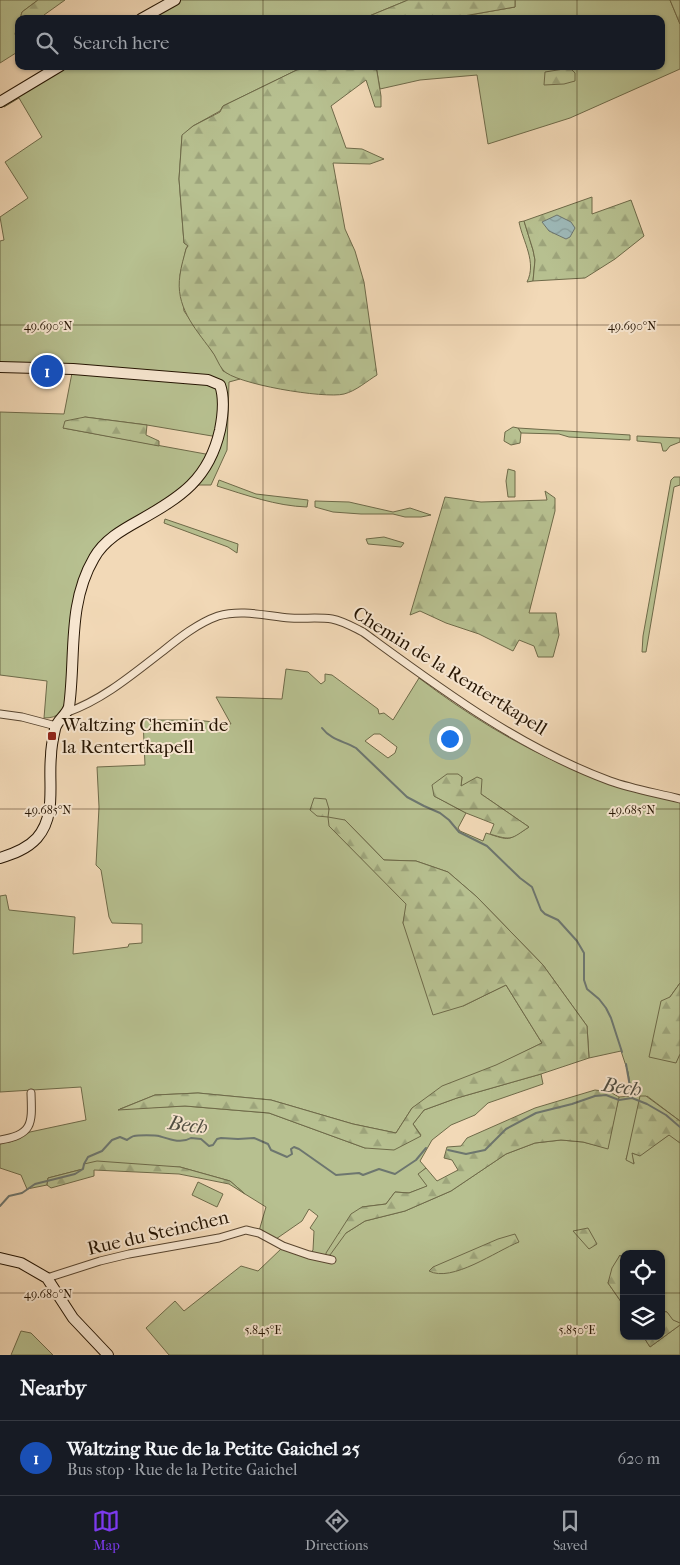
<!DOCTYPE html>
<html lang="en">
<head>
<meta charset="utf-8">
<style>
	body { margin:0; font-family:"IM FELL French Canon",serif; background:#242831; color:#f1f3f6 }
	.controls { position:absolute; right:15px; bottom:15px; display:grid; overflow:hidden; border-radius:10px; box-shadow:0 1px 4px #0004 }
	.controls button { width:45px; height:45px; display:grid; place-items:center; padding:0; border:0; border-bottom:1px solid #363941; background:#171b24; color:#f1f3f6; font:25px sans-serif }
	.you { position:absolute; left:449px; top:738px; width:18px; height:18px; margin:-12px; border:4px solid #fff; border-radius:50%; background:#1a73e8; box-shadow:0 0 0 8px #1a73e833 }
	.badge { display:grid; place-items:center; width:32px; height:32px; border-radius:50%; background:#7c3aed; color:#fff; font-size:16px; font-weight:700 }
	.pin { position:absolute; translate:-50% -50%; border:2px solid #fff; box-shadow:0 1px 5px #0006 }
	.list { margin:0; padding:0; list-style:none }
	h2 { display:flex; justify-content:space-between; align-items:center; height:65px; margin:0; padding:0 20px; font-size:21px }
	h2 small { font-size:16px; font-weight:400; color:#9ea1a6 }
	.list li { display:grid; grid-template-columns:32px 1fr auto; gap:15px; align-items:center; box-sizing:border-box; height:75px; padding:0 20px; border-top:1px solid #363941 }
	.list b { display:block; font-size:19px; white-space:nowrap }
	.list p { margin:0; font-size:16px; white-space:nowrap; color:#9ea1a6 }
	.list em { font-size:16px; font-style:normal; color:#9ea1a6 }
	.icon { flex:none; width:28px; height:28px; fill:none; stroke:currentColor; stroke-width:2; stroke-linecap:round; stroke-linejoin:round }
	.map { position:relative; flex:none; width:680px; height:1355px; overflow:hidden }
	.search { position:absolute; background:#171b24; box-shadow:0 1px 4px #0004; left:15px; right:15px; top:15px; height:55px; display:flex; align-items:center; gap:12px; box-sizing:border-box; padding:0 18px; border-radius:10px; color:#9ea1a6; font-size:19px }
	.sheet { height:140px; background:#171b24 }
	nav { display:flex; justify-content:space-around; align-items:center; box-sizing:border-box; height:70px; border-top:1px solid #363941; background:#171b24; font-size:14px; color:#9ea1a6 }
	nav a { display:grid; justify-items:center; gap:2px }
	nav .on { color:#7c3aed }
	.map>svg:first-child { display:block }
	.grass { fill:#b7c090; stroke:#6e6a49; fill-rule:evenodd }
	.forest { fill:url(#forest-firs); stroke:#6e6a49 }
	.water { fill:url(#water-waves); stroke:#6d766f }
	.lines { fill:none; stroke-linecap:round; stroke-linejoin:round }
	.stream { stroke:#6d766f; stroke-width:2 }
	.street-casing { stroke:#58452f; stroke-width:9 }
	.secondary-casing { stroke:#251402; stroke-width:12 }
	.street { stroke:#f7e6d0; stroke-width:7 }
	.secondary { stroke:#f7e6d0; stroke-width:10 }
	.ticks { fill:none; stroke:#251402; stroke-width:1; stroke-opacity:0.45 }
	.poi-dot { fill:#8f2418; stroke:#f7e6d0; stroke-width:2 }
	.labels { text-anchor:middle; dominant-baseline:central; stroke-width:4; stroke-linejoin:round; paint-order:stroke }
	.street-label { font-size:19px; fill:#251402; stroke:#f7e6d0 }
	.poi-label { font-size:19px; fill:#251402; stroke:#f7e6d0; text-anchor:start }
	.water-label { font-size:20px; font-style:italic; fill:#4f4d41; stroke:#f7e6d0 }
	.ticks-label { font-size:12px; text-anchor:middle; fill:#251402; stroke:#f7e6d0; stroke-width:4; stroke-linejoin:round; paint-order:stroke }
</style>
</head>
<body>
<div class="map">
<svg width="680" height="1355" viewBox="0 0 680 1355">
	<defs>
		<pattern id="forest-firs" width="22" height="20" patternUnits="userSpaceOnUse" patternTransform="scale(1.25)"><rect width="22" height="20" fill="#b7c090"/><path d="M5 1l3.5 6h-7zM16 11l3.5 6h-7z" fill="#9da47b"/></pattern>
		<pattern id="water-waves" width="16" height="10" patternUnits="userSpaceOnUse" patternTransform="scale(1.25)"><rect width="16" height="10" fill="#9db8b7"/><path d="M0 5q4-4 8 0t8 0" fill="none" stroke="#879d9c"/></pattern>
	</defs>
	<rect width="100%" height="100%" fill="#f2d9b7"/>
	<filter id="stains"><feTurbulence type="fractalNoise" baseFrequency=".004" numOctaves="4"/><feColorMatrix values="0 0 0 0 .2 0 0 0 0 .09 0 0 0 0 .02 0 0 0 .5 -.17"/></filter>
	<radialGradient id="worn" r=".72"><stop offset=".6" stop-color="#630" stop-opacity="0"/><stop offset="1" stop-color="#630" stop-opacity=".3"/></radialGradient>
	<g class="grass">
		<polygon points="0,0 38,0 22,12 20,19 19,19 15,34 19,42 19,51 0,63"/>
		<polygon points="175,0 408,0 362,19 141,19"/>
		<polygon points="515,0 670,0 680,24 680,69 570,118 488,144 477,75 420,80 380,89 376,66 661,66 661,19 438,19 458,17 515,7"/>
		<path d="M 60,66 L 305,66 L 223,106 L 220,111 L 193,126 L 182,136 L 179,179 L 184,243 L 188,245 L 186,249 L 180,275 L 184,311 L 217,358 L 223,371 L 240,379 L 229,382 L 227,450 L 211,485 L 199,485 C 171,509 135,522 108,547 C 79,572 72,661 66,699 C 62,712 59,718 44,718 L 47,681 L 0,675 L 0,412 L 64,414 L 72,373 L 0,363 L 0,241 L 4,240 L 0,217 L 28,198 L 5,162 L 42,137 L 19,98 L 4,107 L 1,102 ZM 85,417 L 147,425 L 218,437 L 211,455 L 63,428 Z"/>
		<path d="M 524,221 L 533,250 L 535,260 L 533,281 L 527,282 C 537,262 523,242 519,222 Z"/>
		<polygon points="518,428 630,435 630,440 569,437 559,434 521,433"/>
		<polygon points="637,436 680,438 680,442 670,446 666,451 663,451 661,443 637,441"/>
		<polygon points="508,469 515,471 515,497 508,497 506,481"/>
		<polygon points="674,477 680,477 680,485 674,487 646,652 642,652 643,636 671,480"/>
		<path d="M 219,480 L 256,494 L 308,500 L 307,507 C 276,506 246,495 217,486 Z"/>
		<polygon points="315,501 349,502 393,512 410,508 431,515 421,517 405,517 393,514 361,514 333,512 315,507"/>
		<polygon points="165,519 238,544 237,553 228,547 164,523"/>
		<polygon points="384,537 404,543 401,547 368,544 366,539"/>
		<path d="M 286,669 L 308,672 L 321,684 L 325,681 L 325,674 L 332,675 L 378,709 L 379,714 L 384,713 L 393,720 L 419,678 C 465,713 515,744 568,767 C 593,777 619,784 645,793 L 647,788 L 680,796 L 680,983 L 670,997 L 675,1063 L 680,1054 L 680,1121 L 647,1096 L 626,1159 L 634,1163 L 631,1153 L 640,1155 L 670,1134 L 680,1143 L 680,1323 L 673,1321 L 667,1312 L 661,1311 L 661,1254 L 624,1254 L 624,1260 L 620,1255 L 608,1283 L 624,1306 L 624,1336 L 643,1336 L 650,1347 L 680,1325 L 680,1355 L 169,1355 L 146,1328 L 175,1301 L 184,1311 L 241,1266 L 258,1271 L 282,1248 L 309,1255 L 313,1250 L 314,1231 L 310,1228 L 318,1216 L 309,1209 L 302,1221 L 276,1239 L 259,1231 L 266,1207 L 245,1194 L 230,1181 L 180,1167 L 83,1169 L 48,1178 L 47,1185 L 27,1189 L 21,1175 L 0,1168 L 0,1143 L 10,1142 L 30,1132 L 86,1120 L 81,1087 L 0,1092 L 0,896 L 6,895 L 9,910 L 75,917 L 73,954 L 128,947 L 129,944 L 142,943 L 142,924 L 112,923 L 109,917 L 101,870 L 96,865 L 99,807 L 97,767 L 145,765 L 143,720 L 196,720 L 231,724 L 216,697 L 282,699 ZM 374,734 L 380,734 L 397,747 L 395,753 L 388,758 L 365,741 ZM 462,777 L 461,787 L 481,794 L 529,827 C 507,841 511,841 486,833 L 483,841 L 460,831 L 458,828 L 466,813 L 434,796 ZM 345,820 L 384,860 L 416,861 L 448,872 L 477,897 L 543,965 L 587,1026 L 589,1058 L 621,1051 L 628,1072 L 632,1096 L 619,1097 L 607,1148 L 583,1142 L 561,1140 L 535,1143 L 506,1154 L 451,1191 L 405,1211 L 365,1221 L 346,1233 L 362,1207 L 386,1204 L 395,1192 L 409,1193 L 428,1186 L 419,1174 L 426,1168 L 420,1161 L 432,1140 L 451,1125 L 475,1115 L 488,1103 L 543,1084 L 541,1074 L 457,1098 L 424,1110 L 413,1124 L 421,1135 L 365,1148 L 269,1113 L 185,1106 L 120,1109 L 155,1095 L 198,1093 L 271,1100 L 353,1124 L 396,1133 L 412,1108 L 542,1043 L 506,985 L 463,1006 L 403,923 L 407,904 L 329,826 Z"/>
		<polygon points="198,1182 223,1194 217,1207 192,1195"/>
		<polygon points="21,1331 31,1333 53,1355 11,1355"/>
	</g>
	<g class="forest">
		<polygon points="38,0 65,0 44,15 46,19 20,19 22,12"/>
		<polygon points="408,0 515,0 515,7 458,17 362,19"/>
		<polygon points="670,0 680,0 680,24"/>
		<path d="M 305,66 L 376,66 L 381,96 L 381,107 L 375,107 L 366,80 L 331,106 L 346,148 L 362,149 L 384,159 L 370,164 L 333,163 L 345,229 L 355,251 L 364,282 L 377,375 C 367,381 356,391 344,394 C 325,399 234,384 223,370 C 218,364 216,356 211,350 C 194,327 175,306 180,275 C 181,266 184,257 186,249 L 188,246 L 184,243 L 179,179 L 182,135 L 193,126 L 220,112 L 223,106 Z"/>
		<polygon points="570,68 575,73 575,81 564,84 544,85 545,72"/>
		<polygon points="592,197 592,214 631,200 644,236 615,259 585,278 533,281 535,260 533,250 524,221"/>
		<polygon points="85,417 147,425 146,435 159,441 159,446 63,428 65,421"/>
		<polygon points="513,427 518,428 521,433 520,443 511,445 504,441 505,432"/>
		<polygon points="545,491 555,498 555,511 529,613 556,613 559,635 553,657 538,657 534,646 519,640 513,651 479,634 446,623 420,611 410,615 445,497 481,502 547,500"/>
		<path d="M 447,774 L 458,774 L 462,777 L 461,786 L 477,777 L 482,779 L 481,794 L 529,827 C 511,839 512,841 490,834 L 494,824 L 466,813 L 434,796 L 432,785 Z"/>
		<polygon points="314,798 326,799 329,809 328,817 345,820 384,860 416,861 448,872 477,897 543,965 587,1026 589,1058 541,1074 457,1098 424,1110 413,1124 421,1136 394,1150 365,1148 269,1113 185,1106 118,1110 155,1095 198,1093 271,1100 353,1124 396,1133 412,1108 442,1086 496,1065 542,1043 506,985 463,1006 433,1015 403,923 406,904 329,826 328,817 317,816 310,810"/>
		<polygon points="680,983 680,1054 676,1063 649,1057 661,1001 670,997"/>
		<polygon points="595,1090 610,1092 619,1097 608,1149 583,1142 561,1140 535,1143 506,1154 451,1191 405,1211 365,1221 346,1233 330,1255 326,1256 326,1253 351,1214 362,1207 386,1204 395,1192 409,1193 427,1186 418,1174 426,1168 437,1181 458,1170 452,1160 444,1158 447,1147 461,1146 467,1138 535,1108"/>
		<polygon points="640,1096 646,1096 680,1121 680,1143 669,1135 640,1156 632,1153 634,1164 626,1160"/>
		<polygon points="97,1161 180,1167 230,1181 245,1194 229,1184 179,1174 94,1170 94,1176 51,1188 47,1185 48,1178 83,1169 84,1164"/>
		<polygon points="588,1228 597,1244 589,1249 573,1231"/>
		<path d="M 515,1234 L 519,1242 C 496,1251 452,1283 429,1271 L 433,1267 L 498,1239 Z"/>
		<polygon points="620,1255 624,1260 624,1306 608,1283 612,1268"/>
		<polygon points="661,1311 667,1312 673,1320 680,1323 680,1325 650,1347 643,1336 661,1336"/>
	</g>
	<polygon class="water" points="557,215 571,222 575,228 570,237 566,239 549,231 542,222"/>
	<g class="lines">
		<g class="stream">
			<path d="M 322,728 C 331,740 344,741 356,748 L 407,797 L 424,806 L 440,813 L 449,820 L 459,832 L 487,846 L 520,878 L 532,887 L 541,910 L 545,914 L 558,920 L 577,941 L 584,953 L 584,980 L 587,989 L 599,999 L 606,1008 L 611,1018 L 622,1052"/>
			<polyline points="626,1064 632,1098"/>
			<polyline points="448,1150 466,1154 485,1150 506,1129 536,1113 572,1104 595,1096 606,1095 619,1100 632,1098 647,1104 666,1115 680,1127"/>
			<path d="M 0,1206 L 9,1196 L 22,1193 L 35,1184 L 75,1174 L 83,1169 L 84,1164 L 88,1157 L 102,1151 L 112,1140 L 120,1137 L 127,1140 C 128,1139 133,1136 134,1136 C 137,1135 156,1135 159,1136 C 169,1139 181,1144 191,1138 L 201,1139 L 209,1146 L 213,1145 L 217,1139 L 221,1138 L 238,1139 L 254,1138 L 268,1144 L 271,1150 L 287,1157 L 292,1154 L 291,1149 L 294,1147 L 299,1149 L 336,1175 L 359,1173 L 363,1175 L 379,1169 L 395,1174 L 416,1160 L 426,1148"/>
		</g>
		<defs>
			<g id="street">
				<path d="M 68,712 C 104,699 133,674 163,651 C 179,638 198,623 218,616 C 242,609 266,616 290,618 C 303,619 318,617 332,619 C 343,621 353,627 363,632 C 441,689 518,747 610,781 C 632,789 657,793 680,799"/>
				<polyline points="0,714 22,717 56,726"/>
				<path d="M 0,1140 C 34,1135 32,1122 31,1093"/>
				<polyline points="47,1278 100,1261 129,1254 219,1238 246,1230 259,1233 283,1246 309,1255 332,1260"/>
			</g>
			<g id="secondary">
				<polyline points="141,19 175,0"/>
				<polyline points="0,102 60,66"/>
				<path d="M 0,367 L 73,369 L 208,380 L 220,385 C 225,399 223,415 220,430 C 209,479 181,497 140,520 C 122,530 104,540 94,558 C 67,604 76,657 69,707 C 66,716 57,720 55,729 C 53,738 51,747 51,756 C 48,783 57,815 37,838 C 27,849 13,854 0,858"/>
				<polyline points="0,1258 21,1263 47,1278 73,1318 108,1355"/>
			</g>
		</defs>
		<use href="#street" class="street-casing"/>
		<use href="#secondary" class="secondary-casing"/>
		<use href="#street" class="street"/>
		<use href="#secondary" class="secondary"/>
	</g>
	<path class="ticks" d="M 263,0 L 263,19M 577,0 L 577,19M 263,66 L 263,1355M 577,66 L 577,1355M 0,325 L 680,325M 0,809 L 680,809M 0,1293 L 624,1293M 661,1293 L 680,1293"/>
	<rect class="poi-dot" x="47" y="731" width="10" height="10" rx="2.5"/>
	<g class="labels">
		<g class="street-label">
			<text transform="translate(450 671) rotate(32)">Chemin de la Rentertkapell</text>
			<text transform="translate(158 1233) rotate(-13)">Rue du Steinchen</text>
		</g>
		<g class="poi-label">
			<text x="62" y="725">Waltzing Chemin de<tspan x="62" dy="22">la Rentertkapell</tspan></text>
		</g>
		<g class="water-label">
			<text transform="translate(622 1087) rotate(8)">Bech</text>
			<text transform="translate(188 1125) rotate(7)">Bech</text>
		</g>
	</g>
	<g class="ticks-label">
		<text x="48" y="330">49.690°N</text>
		<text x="632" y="330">49.690°N</text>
		<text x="48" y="814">49.685°N</text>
		<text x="632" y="814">49.685°N</text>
		<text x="48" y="1298">49.680°N</text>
		<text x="263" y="1334">5.845°E</text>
		<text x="577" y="1334">5.850°E</text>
	</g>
	<rect width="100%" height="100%" filter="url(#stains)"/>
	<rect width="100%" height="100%" fill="url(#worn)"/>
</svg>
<div class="controls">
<button><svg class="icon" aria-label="locate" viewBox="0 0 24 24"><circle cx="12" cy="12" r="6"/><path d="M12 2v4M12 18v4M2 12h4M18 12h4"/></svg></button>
<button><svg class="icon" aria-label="layers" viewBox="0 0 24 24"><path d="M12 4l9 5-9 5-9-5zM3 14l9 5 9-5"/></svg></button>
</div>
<div class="you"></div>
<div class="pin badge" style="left:47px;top:371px;background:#1a4fb4">1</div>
<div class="search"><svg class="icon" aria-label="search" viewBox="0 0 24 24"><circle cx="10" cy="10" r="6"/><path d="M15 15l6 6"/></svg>Search here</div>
</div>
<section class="sheet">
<h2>Nearby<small></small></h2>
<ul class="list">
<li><span class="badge" style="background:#1a4fb4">1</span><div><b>Waltzing Rue de la Petite Gaichel 25</b><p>Bus stop · Rue de la Petite Gaichel</p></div><em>620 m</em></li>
</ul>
</section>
<nav>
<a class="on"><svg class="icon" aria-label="map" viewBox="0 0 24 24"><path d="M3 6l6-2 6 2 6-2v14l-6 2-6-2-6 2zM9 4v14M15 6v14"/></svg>Map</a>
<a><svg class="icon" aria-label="directions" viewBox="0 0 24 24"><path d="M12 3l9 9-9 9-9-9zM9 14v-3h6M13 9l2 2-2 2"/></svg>Directions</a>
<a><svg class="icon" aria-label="saved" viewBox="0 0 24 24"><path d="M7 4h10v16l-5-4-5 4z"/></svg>Saved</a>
</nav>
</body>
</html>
